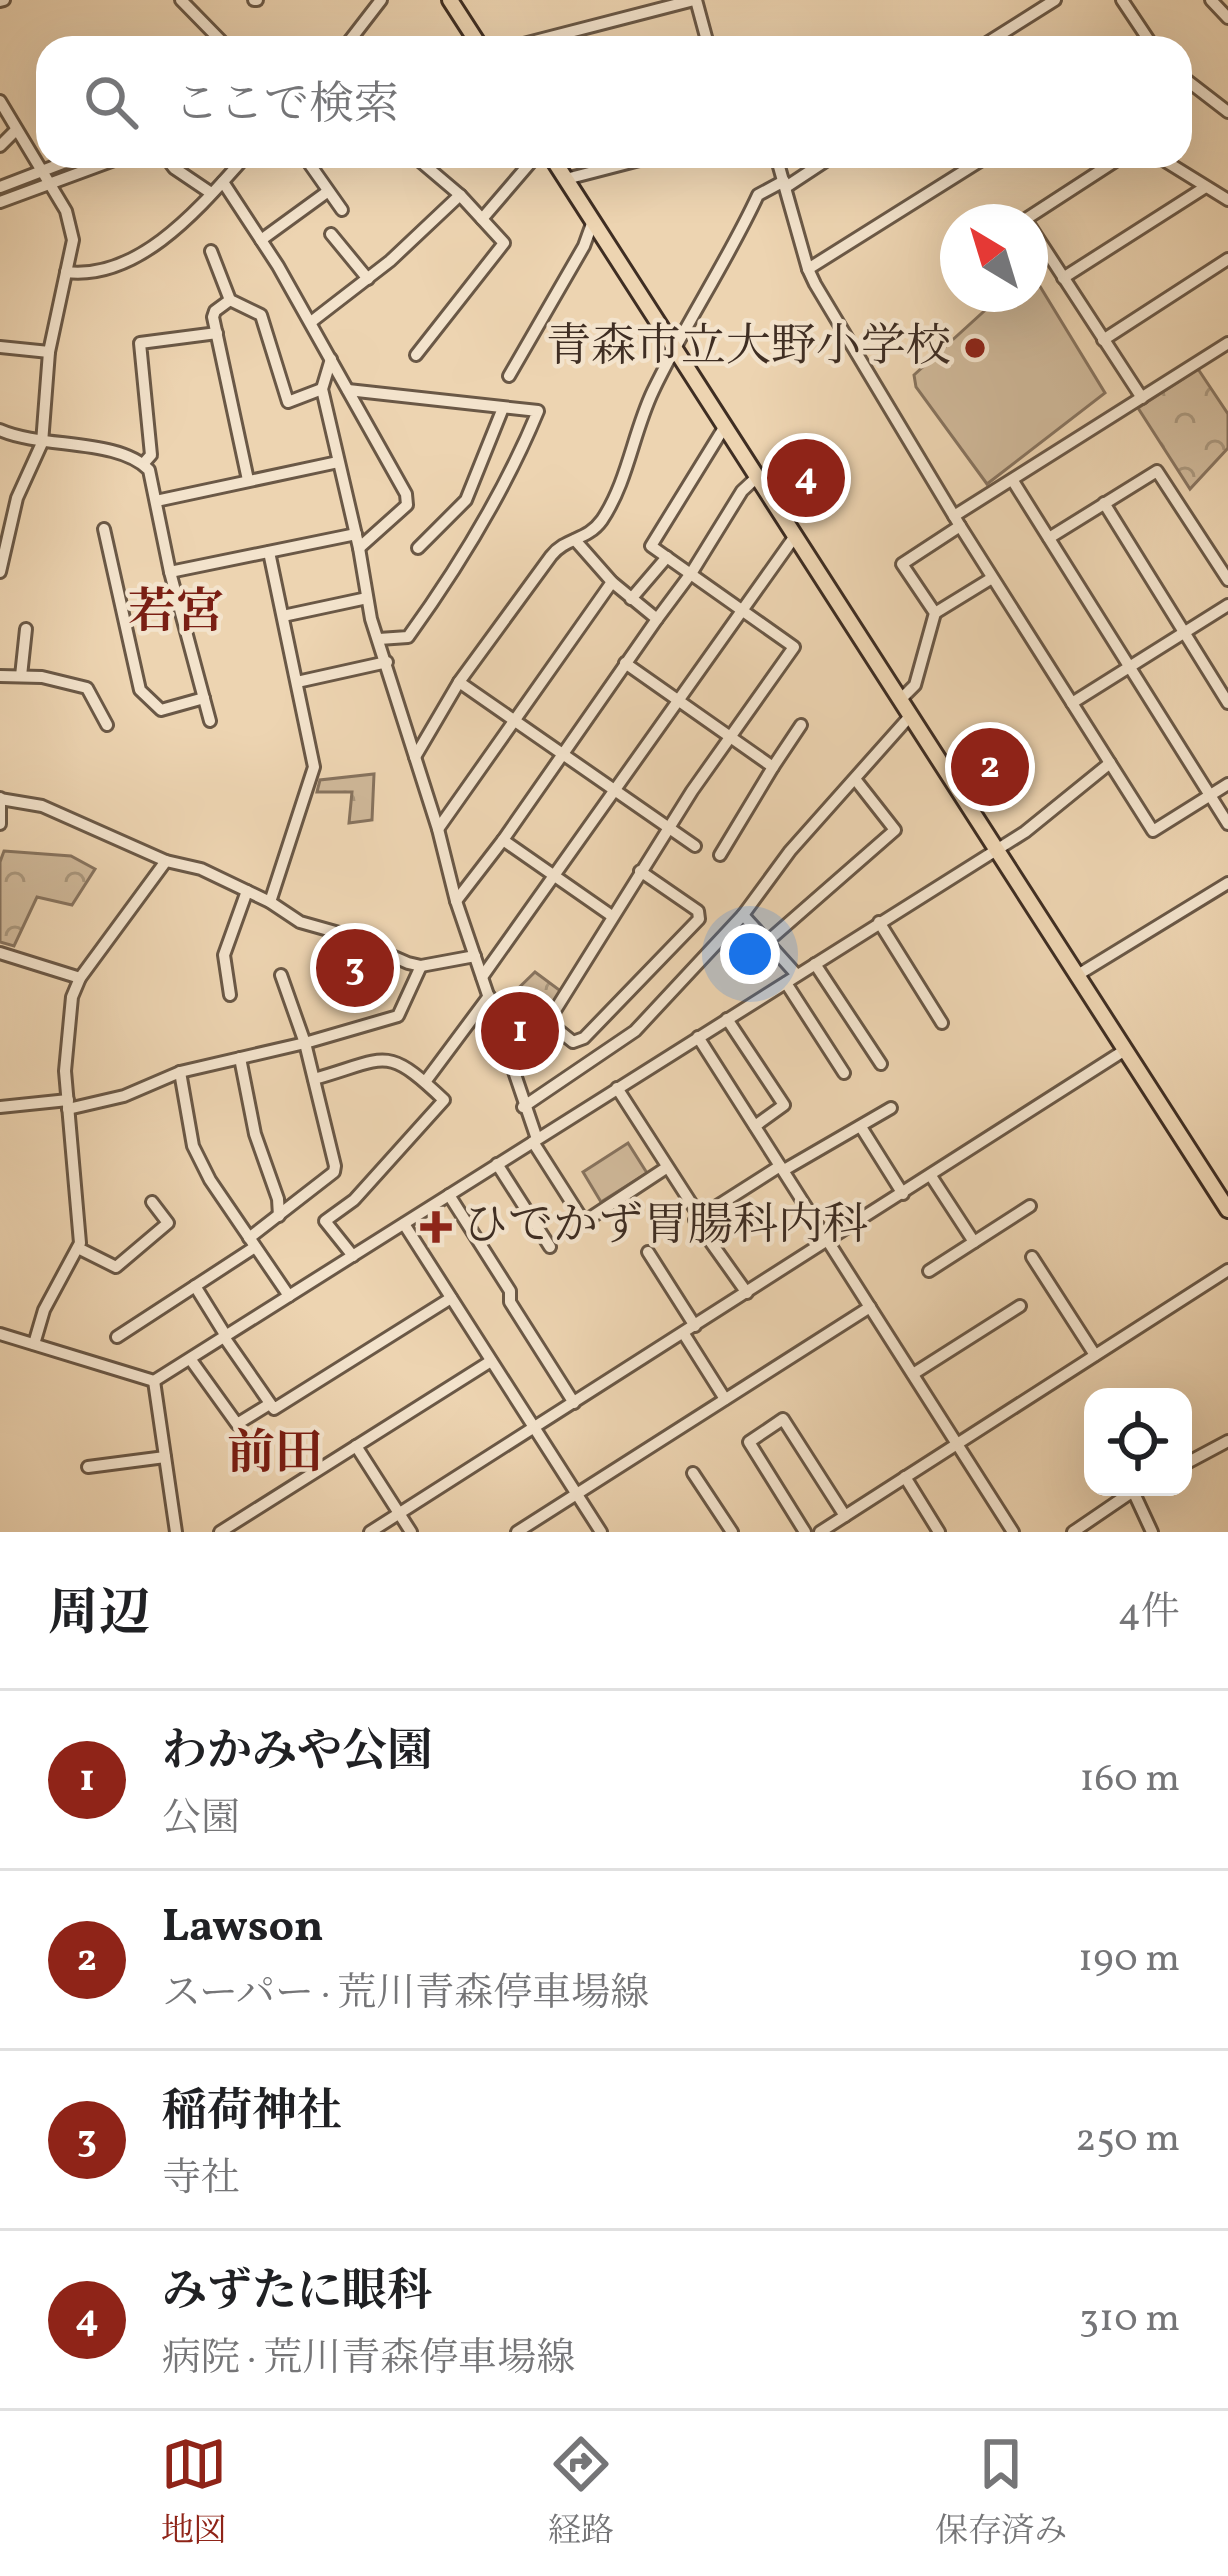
<!DOCTYPE html>
<html lang="ja">
<head>
<meta charset="utf-8">
<style>
	body { margin:0; font-family:Vollkorn,"Noto Serif JP",serif; background:#f6f6f6; color:#202124 }
	.controls { position:absolute; right:36px; bottom:36px; display:grid; overflow:hidden; border-radius:24px; box-shadow:0 12px 48px #0002 }
	.controls button { width:108px; height:108px; display:grid; place-items:center; padding:0; border:0; border-bottom:3px solid #e0e0e0; background:#fff; color:#202124; font:60px sans-serif }
	.compass { position:absolute; left:940px; top:204px; width:108px; height:108px; border-radius:50%; background:#fff; box-shadow:0 12px 48px #0002; rotate:322deg }
	.you { position:absolute; left:750px; top:954px; width:42px; height:42px; margin:-30px; border:9px solid #fff; border-radius:50%; background:#1a73e8; box-shadow:0 0 0 18px #1a73e833 }
	.badge { display:grid; place-items:center; width:78px; height:78px; border-radius:50%; background:#8f2418; color:#fff; font-size:39px; font-weight:700 }
	.pin { position:absolute; translate:-50% -50%; border:6px solid #fff; box-shadow:0 3px 12px #0006 }
	.list { margin:0; padding:0; list-style:none }
	h2 { display:flex; justify-content:space-between; align-items:center; height:156px; margin:0; padding:0 48px; font-size:51px }
	h2 small { font-size:39px; font-weight:400; color:#757577 }
	.list li { display:grid; grid-template-columns:78px 1fr auto; gap:36px; align-items:center; box-sizing:border-box; height:180px; padding:0 48px; border-top:3px solid #e0e0e0 }
	.list b { display:block; font-size:45px; white-space:nowrap }
	.list p { margin:0; font-size:39px; white-space:nowrap; color:#757577 }
	.list em { font-size:39px; font-style:normal; color:#757577 }
	.icon { flex:none; width:66px; height:66px; fill:none; stroke:currentColor; stroke-width:2; stroke-linecap:round; stroke-linejoin:round }
	.map { position:relative; flex:none; width:1228px; height:1532px; overflow:hidden }
	.search { position:absolute; background:#fff; box-shadow:0 12px 48px #0002; left:36px; right:36px; top:36px; height:132px; display:flex; align-items:center; gap:30px; box-sizing:border-box; padding:0 42px; border-radius:36px; color:#757577; font-size:45px }
	.sheet { height:876px; background:#fff }
	nav { display:flex; justify-content:space-around; align-items:center; box-sizing:border-box; height:168px; border-top:3px solid #e0e0e0; background:#fff; font-size:33px; color:#757577 }
	nav a { display:grid; justify-items:center; gap:6px }
	nav .on { color:#8f2418 }
	.map>svg:first-child { display:block }
	.grass { fill:#cfb899; stroke:#87735e; stroke-width:3 }
	.forest { fill:url(#forest-crowns); stroke:#87735e; stroke-width:3 }
	.lines { fill:none; stroke-linecap:round; stroke-linejoin:round }
	.minor-casing { stroke:#6a5846; stroke-width:16 }
	.major-casing { stroke:#3f2e23; stroke-width:20 }
	.minor { stroke:#f3e3cc; stroke-width:10 }
	.major { stroke:#edd4b1; stroke-width:14 }
	.poi-dot { fill:#8f2418; stroke:#f3e3cc; stroke-width:4.5 }
	.labels { text-anchor:middle; dominant-baseline:central; stroke-width:9; stroke-linejoin:round; paint-order:stroke }
	.poi-label { font-size:45px; fill:#3f2e23; stroke:#f3e3cc; text-anchor:end }
	.neighbourhood-label { font-size:48px; font-weight:bold; fill:#7a1f14; stroke:#f3e3cc }
</style>
</head>
<body>
<div class="map">
<svg width="1228" height="1532" viewBox="0 0 1228 1532">
	<defs>
		<pattern id="forest-crowns" width="20" height="18" patternUnits="userSpaceOnUse" patternTransform="scale(3)"><rect width="20" height="18" fill="#cfb899"/><path d="M2 6a3 3 0 1 1 6 0M12 15a3 3 0 1 1 6 0" fill="none" stroke="#a9967c"/></pattern>
	</defs>
	<rect width="100%" height="100%" fill="#edd4b1"/>
	<filter id="stains"><feTurbulence type="fractalNoise" baseFrequency=".00167" numOctaves="4"/><feColorMatrix values="0 0 0 0 .2 0 0 0 0 .09 0 0 0 0 .02 0 0 0 .5 -.17"/></filter>
	<radialGradient id="worn" r=".72"><stop offset=".6" stop-color="#630" stop-opacity="0"/><stop offset="1" stop-color="#630" stop-opacity=".3"/></radialGradient>
	<g class="grass">
		<polygon points="1030,270 1105,393 987,484 916,387 914,375 1003,294 1030,294"/>
		<polygon points="628,1143 647,1173 601,1202 583,1172"/>
	</g>
	<g class="forest">
		<polygon points="1198,369 1228,414 1228,448 1190,489 1138,408"/>
		<polygon points="374,774 372,820 349,823 352,792 317,792 320,780"/>
		<polygon points="4,851 71,856 95,869 72,905 37,897 14,946 0,942 0,862"/>
		<polygon points="535,972 562,992 516,1054 498,1008"/>
	</g>
	<g class="lines">
		<defs>
			<g id="minor">
				<polyline points="181,0 228,48"/>
				<polyline points="254,0 257,0"/>
				<polyline points="696,0 709,48"/>
				<polyline points="1122,0 1154,48"/>
				<polyline points="1211,0 1228,18"/>
				<polyline points="0,1 4,0"/>
				<polyline points="344,48 381,0"/>
				<polyline points="508,48 694,0"/>
				<polyline points="979,48 1055,0"/>
				<polyline points="1180,75 1228,112"/>
				<polyline points="0,101 66,211 73,240 49,352 42,443 17,498 0,572"/>
				<polyline points="0,146 16,130"/>
				<polyline points="165,156 174,168 211,193"/>
				<polyline points="304,156 342,210"/>
				<polyline points="414,156 460,195 504,243 416,355"/>
				<polyline points="776,156 808,269 815,284 960,526 1153,831 1228,784"/>
				<polyline points="1157,156 1228,200"/>
				<polyline points="566,179 655,156"/>
				<polyline points="223,182 278,266 406,494 407,505 359,548"/>
				<polyline points="0,187 81,156"/>
				<polyline points="786,187 833,156"/>
				<polyline points="0,202 125,156"/>
				<polyline points="482,219 536,156"/>
				<polyline points="1027,222 1026,219 1123,156"/>
				<polyline points="1030,226 1142,398"/>
				<polyline points="331,234 368,279"/>
				<polyline points="261,240 327,192"/>
				<polyline points="211,251 230,300 261,315 288,402 322,389"/>
				<polyline points="808,269 988,156"/>
				<path d="M 66,272 C 140,281 202,205 246,156"/>
				<polyline points="1063,278 1204,188"/>
				<polyline points="230,300 215,311 213,317 248,480"/>
				<polyline points="311,322 390,261 460,195"/>
				<polyline points="1103,340 1228,259"/>
				<polyline points="0,347 49,352"/>
				<polyline points="331,359 322,389 359,548 371,619 438,829 456,901 537,1139"/>
				<polyline points="509,376 584,246 593,221"/>
				<path d="M 348,390 L 538,411 C 504,493 460,565 408,637 L 379,639"/>
				<path d="M 0,430 C 43,449 118,438 149,470 L 170,572 L 210,721"/>
				<polyline points="143,464 151,455 140,343 217,333"/>
				<polyline points="1013,481 1228,824"/>
				<polyline points="156,501 338,462"/>
				<polyline points="1104,503 1228,703"/>
				<polyline points="954,516 1228,343"/>
				<polyline points="104,529 140,690 161,710 204,698"/>
				<polyline points="1049,538 1157,471 1228,580"/>
				<polyline points="575,540 612,582 657,619 503,840 612,916"/>
				<polyline points="418,548 466,500 503,408"/>
				<polyline points="269,552 314,767 270,902"/>
				<polyline points="170,572 356,534"/>
				<polyline points="631,599 667,557"/>
				<polyline points="935,613 992,578"/>
				<polyline points="283,616 367,598"/>
				<polyline points="657,619 692,572 742,491 757,477"/>
				<polyline points="625,663 773,767 720,855"/>
				<polyline points="0,676 42,677 87,688 107,725"/>
				<polyline points="21,676 26,629"/>
				<polyline points="297,682 387,662"/>
				<polyline points="459,682 695,846"/>
				<polyline points="900,700 915,685 935,613 902,564 960,526"/>
				<polyline points="1072,703 1228,605"/>
				<path d="M 415,757 L 459,682 L 551,556 C 566,537 587,541 602,520 C 628,481 633,433 653,391 C 685,324 727,262 758,195 L 784,181"/>
				<polyline points="773,767 801,725"/>
				<polyline points="0,798 0,824"/>
				<polyline points="0,799 42,806 166,861 201,869 270,902 300,922 339,933 408,963 421,966 475,956"/>
				<polyline points="438,829 612,582"/>
				<polyline points="456,901 503,840"/>
				<polyline points="743,915 797,975"/>
				<polyline points="879,922 942,1023"/>
				<polyline points="768,941 895,830 855,779"/>
				<polyline points="0,953 80,978"/>
				<polyline points="815,964 881,1064"/>
				<polyline points="1076,976 1228,883"/>
				<polyline points="482,977 795,536"/>
				<polyline points="786,983 844,1073"/>
				<polyline points="230,995 224,955 247,891"/>
				<polyline points="727,1019 784,1105 755,1126"/>
				<polyline points="547,1021 573,1042 584,1038 699,919 698,911 640,871"/>
				<polyline points="698,1037 1013,1532"/>
				<polyline points="240,1058 255,1134 278,1199 279,1216"/>
				<polyline points="515,1066 554,1012 692,791 794,647 651,546 725,426"/>
				<polyline points="180,1072 193,1146 210,1180 289,1296"/>
				<path d="M 314,1079 C 388,1058 385,1044 444,1100 L 354,1200 L 325,1221 L 353,1256"/>
				<polyline points="425,1082 489,996"/>
				<polyline points="617,1088 700,1217 695,1220 747,1293"/>
				<polyline points="0,1107 68,1100"/>
				<polyline points="523,1107 635,1031 743,915 790,851 911,715"/>
				<polyline points="68,1109 124,1096 180,1072 305,1043 398,1016 421,966"/>
				<polyline points="861,1127 903,1194"/>
				<polyline points="533,1142 584,1222 666,1168"/>
				<polyline points="497,1164 550,1247"/>
				<polyline points="784,1170 891,1108"/>
				<polyline points="931,1176 974,1242"/>
				<polyline points="449,1195 510,1291 510,1302 574,1403"/>
				<polyline points="700,1217 780,1166"/>
				<polyline points="404,1224 601,1532"/>
				<polyline points="249,1238 334,1172 335,1166 305,1043 281,975"/>
				<polyline points="78,1248 116,1267 168,1223 152,1202"/>
				<polyline points="648,1252 695,1326"/>
				<polyline points="1032,1257 1095,1355"/>
				<polyline points="929,1271 1030,1206"/>
				<polyline points="195,1286 226,1336"/>
				<polyline points="0,1334 154,1381 1025,832 1110,763"/>
				<polyline points="684,1334 725,1399"/>
				<polyline points="117,1337 255,1247"/>
				<polyline points="224,1337 274,1409 451,1298"/>
				<polyline points="34,1344 44,1310 80,1243 65,1071 72,997 80,978 166,861"/>
				<polyline points="191,1360 237,1424 268,1405"/>
				<polyline points="913,1374 1020,1306"/>
				<polyline points="154,1381 176,1532"/>
				<polyline points="356,1446 411,1532"/>
				<polyline points="1183,1465 1228,1441"/>
				<polyline points="88,1467 165,1457"/>
				<polyline points="693,1473 732,1532"/>
				<polyline points="905,1477 939,1532"/>
				<polyline points="1133,1491 1152,1532"/>
				<polyline points="220,1532 491,1361"/>
				<polyline points="370,1532 1125,1050"/>
				<polyline points="517,1532 870,1307"/>
				<polyline points="805,1532 749,1442 783,1419 845,1516"/>
				<polyline points="820,1532 1228,1270"/>
				<polyline points="1073,1532 1139,1487"/>
			</g>
			<g id="major">
				<polyline points="450,0 481,48"/>
				<polyline points="551,156 1228,1210"/>
			</g>
		</defs>
		<use href="#minor" class="minor-casing"/>
		<use href="#major" class="major-casing"/>
		<use href="#minor" class="minor"/>
		<use href="#major" class="major"/>
	</g>
	<g class="poi-dot">
		<circle cx="975" cy="348" r="12"/>
		<path d="M430 1209h12v12h12v12h-12v12h-12v-12h-12v-12h12z"/>
	</g>
	<g class="labels">
		<g class="poi-label">
			<text x="951" y="348">青森市立大野小学校</text>
			<text x="463" y="1227" text-anchor="start">ひでかず胃腸科内科</text>
		</g>
		<g class="neighbourhood-label">
			<text x="176" y="614">若宮</text>
			<text x="275" y="1455">前田</text>
		</g>
	</g>
	<rect width="100%" height="100%" filter="url(#stains)"/>
	<rect width="100%" height="100%" fill="url(#worn)"/>
</svg>
<div class="controls">
<button><svg class="icon" aria-label="locate" viewBox="0 0 24 24"><circle cx="12" cy="12" r="6"/><path d="M12 2v4M12 18v4M2 12h4M18 12h4"/></svg></button>
</div>
<svg class="compass" viewBox="-18 -18 36 36"><path d="M0-13l5 13h-10z" fill="#e53935"/><path d="M0 13l5-13h-10z" fill="#757577"/></svg>
<div class="you"></div>
<div class="pin badge" style="left:520px;top:1031px">1</div>
<div class="pin badge" style="left:990px;top:767px">2</div>
<div class="pin badge" style="left:355px;top:968px">3</div>
<div class="pin badge" style="left:806px;top:478px">4</div>
<div class="search"><svg class="icon" aria-label="search" viewBox="0 0 24 24"><circle cx="10" cy="10" r="6"/><path d="M15 15l6 6"/></svg>ここで検索</div>
</div>
<section class="sheet">
<h2>周辺<small>4件</small></h2>
<ul class="list">
<li><span class="badge">1</span><div><b>わかみや公園</b><p>公園</p></div><em>160 m</em></li>
<li><span class="badge">2</span><div><b>Lawson</b><p>スーパー · 荒川青森停車場線</p></div><em>190 m</em></li>
<li><span class="badge">3</span><div><b>稲荷神社</b><p>寺社</p></div><em>250 m</em></li>
<li><span class="badge">4</span><div><b>みずたに眼科</b><p>病院 · 荒川青森停車場線</p></div><em>310 m</em></li>
</ul>
</section>
<nav>
<a class="on"><svg class="icon" aria-label="map" viewBox="0 0 24 24"><path d="M3 6l6-2 6 2 6-2v14l-6 2-6-2-6 2zM9 4v14M15 6v14"/></svg>地図</a>
<a><svg class="icon" aria-label="directions" viewBox="0 0 24 24"><path d="M12 3l9 9-9 9-9-9zM9 14v-3h6M13 9l2 2-2 2"/></svg>経路</a>
<a><svg class="icon" aria-label="saved" viewBox="0 0 24 24"><path d="M7 4h10v16l-5-4-5 4z"/></svg>保存済み</a>
</nav>
</body>
</html>
